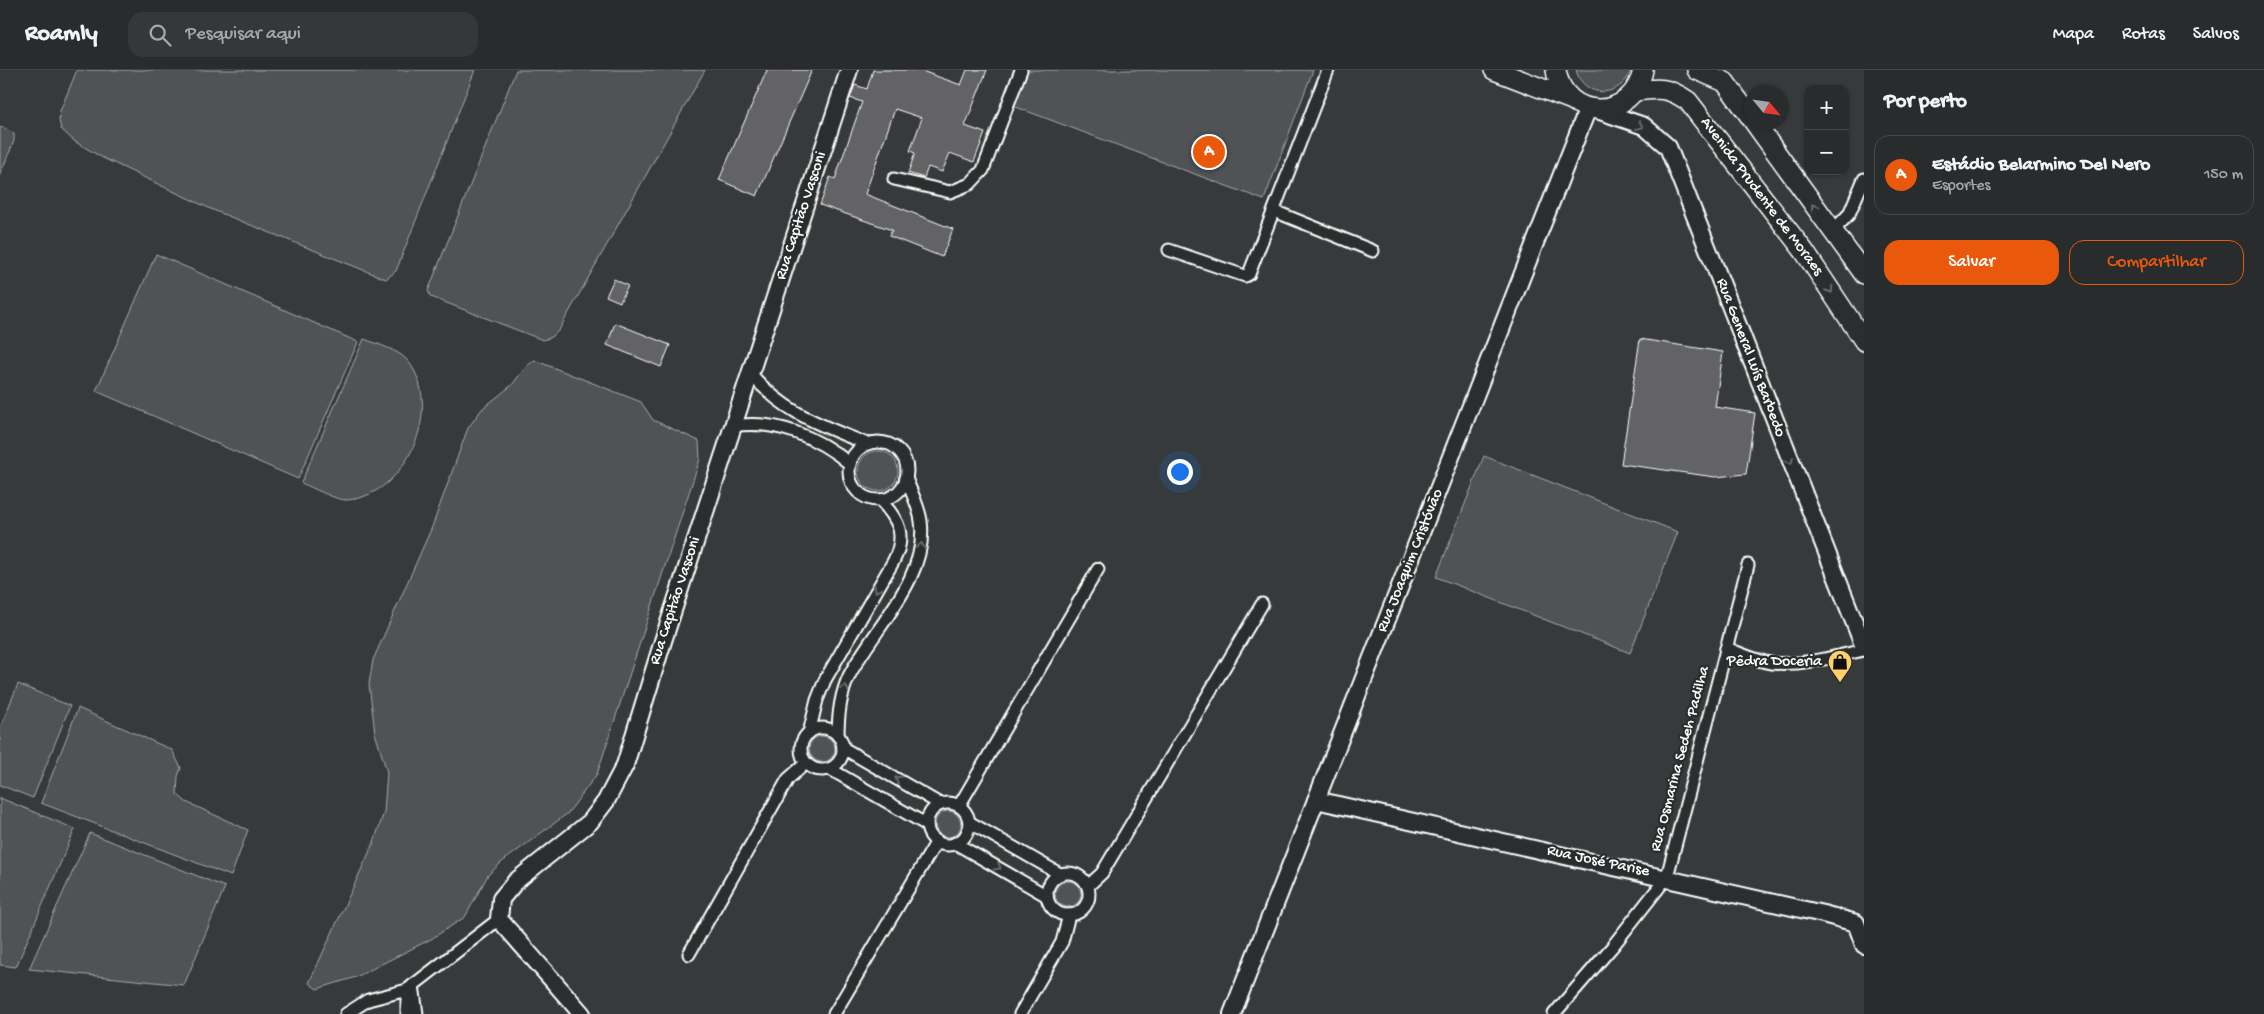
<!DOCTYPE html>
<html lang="pt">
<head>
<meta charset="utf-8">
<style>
	body { margin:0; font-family:"Gochi Hand",sans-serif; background:#353838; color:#f1f3f6 }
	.controls { position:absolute; right:15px; top:15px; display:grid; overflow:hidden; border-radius:10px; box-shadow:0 1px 4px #0004 }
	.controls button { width:45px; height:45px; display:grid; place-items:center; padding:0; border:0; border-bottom:1px solid #454848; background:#292c2c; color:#f1f3f6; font:25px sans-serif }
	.compass { position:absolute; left:1744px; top:15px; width:45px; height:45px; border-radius:50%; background:#292c2c; box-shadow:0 1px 4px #0004; rotate:119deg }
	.you { position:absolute; left:1179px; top:401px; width:18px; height:18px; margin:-12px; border:4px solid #fff; border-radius:50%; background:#1a73e8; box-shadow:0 0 0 8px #1a73e833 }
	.badge { display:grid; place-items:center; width:32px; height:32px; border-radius:50%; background:#ea580c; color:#fff; font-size:16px; font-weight:700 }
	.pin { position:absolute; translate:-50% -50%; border:2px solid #fff; box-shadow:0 1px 5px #0006 }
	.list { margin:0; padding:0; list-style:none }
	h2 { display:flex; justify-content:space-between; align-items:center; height:65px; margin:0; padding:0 20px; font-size:21px }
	h2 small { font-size:16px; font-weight:400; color:#a5a7a9 }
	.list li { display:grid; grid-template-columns:32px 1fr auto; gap:15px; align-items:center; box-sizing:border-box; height:80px; margin:0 10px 10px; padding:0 10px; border:1px solid #454848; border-radius:15px }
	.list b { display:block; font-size:19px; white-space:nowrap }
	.list p { margin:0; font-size:16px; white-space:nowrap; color:#a5a7a9 }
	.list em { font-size:16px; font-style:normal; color:#a5a7a9 }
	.actions { display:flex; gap:10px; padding:15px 20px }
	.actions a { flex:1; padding:11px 0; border:1px solid #ea580c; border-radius:15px; text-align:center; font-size:18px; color:#ea580c }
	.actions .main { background:#ea580c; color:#fff }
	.icon { flex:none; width:28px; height:28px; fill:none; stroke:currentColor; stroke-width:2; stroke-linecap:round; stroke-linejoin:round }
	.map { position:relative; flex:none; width:1864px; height:944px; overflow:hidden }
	header { display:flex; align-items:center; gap:30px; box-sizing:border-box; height:70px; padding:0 25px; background:#292c2c; border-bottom:1px solid #454848 }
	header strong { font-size:24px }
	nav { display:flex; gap:28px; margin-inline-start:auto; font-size:18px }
	.search { width:350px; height:45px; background:#353838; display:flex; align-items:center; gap:12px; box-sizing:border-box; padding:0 18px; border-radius:15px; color:#a5a7a9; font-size:19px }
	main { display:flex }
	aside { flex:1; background:#292c2c }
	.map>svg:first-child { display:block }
	.green { fill:#505354; stroke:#a8a9aa }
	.building { fill:#636465; stroke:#fff }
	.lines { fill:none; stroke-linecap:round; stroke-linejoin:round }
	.street-casing { stroke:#fff; stroke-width:15 }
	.secondary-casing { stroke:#fff; stroke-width:20 }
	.primary-casing { stroke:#fff; stroke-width:22 }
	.street { stroke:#2a2d2e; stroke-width:11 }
	.secondary { stroke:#2a2d2e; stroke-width:16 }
	.primary { stroke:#2a2d2e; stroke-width:19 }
	.oneway { stroke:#6a6c6d }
	.labels { text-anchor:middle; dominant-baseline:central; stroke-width:4.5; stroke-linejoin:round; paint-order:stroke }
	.street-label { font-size:16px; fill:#fff; stroke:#2a2d2e }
	.poi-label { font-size:16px; fill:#fff; stroke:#2a2d2e; text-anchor:end }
</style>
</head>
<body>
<header>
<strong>Roamly</strong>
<div class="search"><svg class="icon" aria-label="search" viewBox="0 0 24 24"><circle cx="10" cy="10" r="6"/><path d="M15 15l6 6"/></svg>Pesquisar aqui</div>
<nav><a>Mapa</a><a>Rotas</a><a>Salvos</a></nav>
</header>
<main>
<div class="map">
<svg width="1864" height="944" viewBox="0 0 1864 944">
	<rect width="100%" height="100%" fill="#373a3b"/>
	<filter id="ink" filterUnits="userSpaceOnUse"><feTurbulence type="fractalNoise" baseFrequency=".02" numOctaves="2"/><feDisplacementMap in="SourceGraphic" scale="10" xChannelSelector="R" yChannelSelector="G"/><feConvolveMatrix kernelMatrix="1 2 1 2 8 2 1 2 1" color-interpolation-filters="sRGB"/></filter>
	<g filter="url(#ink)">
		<g class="green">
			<polygon points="77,0 475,0 396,201 386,209 213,140 103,88 74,71 61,59 59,50 60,41"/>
			<polygon points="516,0 705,0 559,260 552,267 543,270 431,227 428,221"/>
			<polygon points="1021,0 1313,0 1264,130 1008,34"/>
			<path d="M 1576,0 L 1631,0 C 1622,28 1584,30 1576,0 Z"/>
			<polygon points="3,57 14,64 14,71 0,105 0,58"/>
			<polygon points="156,184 358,272 298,409 96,321"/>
			<path d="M 364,269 C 377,274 399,280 408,291 C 445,338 406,426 347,430 C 337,431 312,417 301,413 Z"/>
			<polygon points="534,290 641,332 653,350 699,371 700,389 597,704 568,743 502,792 488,805 465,847 431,869 356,907 317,919 309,913 374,772 384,742 387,702 375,663 369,614 373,590 432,457 468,358 482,339 512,315 524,299"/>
			<circle cx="878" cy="401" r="20"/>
			<polygon points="1484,386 1678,462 1630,583 1436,507"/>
			<polygon points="18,614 70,636 33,728 0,715 0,658"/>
			<polygon points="78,638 172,680 181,698 178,706 177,724 186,732 248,760 231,806 41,733"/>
			<circle cx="822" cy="679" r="13"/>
			<polygon points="0,728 75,759 16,897 0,895"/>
			<circle cx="948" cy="754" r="13"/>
			<polygon points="90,763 225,817 184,915 29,899"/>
			<circle cx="1068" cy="824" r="13"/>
		</g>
		<g class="building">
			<polygon points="767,0 812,0 757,126 719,110"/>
			<polygon points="873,0 919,0 961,15 967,0 987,0 965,56 985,63 974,92 950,83 942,102 928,97 924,108 908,103 915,83 910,81 922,48 895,39 865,124 953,159 942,187 889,166 892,160 820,135 830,107 835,109 862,32 850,28 855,15 867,19"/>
			<polygon points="614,209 628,216 620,232 606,226"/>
			<polygon points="615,253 670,275 661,297 607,275"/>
			<polygon points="1640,269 1723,282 1715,337 1755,343 1746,404 1715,407 1621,394"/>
		</g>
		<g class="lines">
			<defs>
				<g id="street">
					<polyline points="894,109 950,122 970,114 983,100 1021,0"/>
					<polyline points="1274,141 1373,181"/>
					<polyline points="1832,162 1849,144 1864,109"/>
					<polyline points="1169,180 1245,206 1249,204 1328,0"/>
					<path d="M 751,304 C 784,343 821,355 867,374"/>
					<path d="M 733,356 C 775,349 818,367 850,394"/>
					<circle cx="878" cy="401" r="29"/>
					<path d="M 1726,578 C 1740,583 1756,591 1771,593 C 1803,596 1833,587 1864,580"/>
					<circle cx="822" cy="679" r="21"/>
					<path d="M 809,663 L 817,630 L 825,610 L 893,492 C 907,465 899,450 880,430"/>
					<path d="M 838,666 C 838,646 840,625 849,606 C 873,559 929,508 921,451 C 919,436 911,422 906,408"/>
					<polyline points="843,678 940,734"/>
					<polyline points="830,699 927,755"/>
					<circle cx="948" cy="754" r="21"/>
					<polyline points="959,736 1098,499"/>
					<polyline points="969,752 1060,804"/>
					<polyline points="955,773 1047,826"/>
					<circle cx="1068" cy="824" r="21"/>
					<polyline points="1088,816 1102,803 1262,534"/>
					<polyline points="689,884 788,709 806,693"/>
					<polyline points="413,915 417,944"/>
					<polyline points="346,944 368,930 407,920 499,849"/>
					<polyline points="407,944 407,920"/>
					<polyline points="834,944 937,771"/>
					<polyline points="1020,944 1062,872 1069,845"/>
					<polyline points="1554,944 1612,877 1667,807 1748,495"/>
				</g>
				<g id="secondary">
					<polyline points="1594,39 1644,56 1668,77 1864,577"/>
					<polyline points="1316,730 1823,844 1856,853 1864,875"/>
					<polyline points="582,944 499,849 501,829 516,811 590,752 606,731 625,695 663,571 849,0"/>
					<polyline points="1232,944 1588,38"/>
				</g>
				<g id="primary">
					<polyline points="1494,0 1572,30"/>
					<path d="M 1556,0 C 1564,52 1633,52 1643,0"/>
					<polyline points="1697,0 1725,12 1752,49"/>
					<path d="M 1635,21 C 1659,18 1668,17 1688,31 L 1804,181 L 1864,271"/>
					<polyline points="1754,52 1864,204"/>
				</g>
			</defs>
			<use href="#street" class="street-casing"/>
			<use href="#secondary" class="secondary-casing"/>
			<use href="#primary" class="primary-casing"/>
			<use href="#street" class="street"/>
			<use href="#secondary" class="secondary"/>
			<use href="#primary" class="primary"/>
		</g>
		<defs><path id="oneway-chevron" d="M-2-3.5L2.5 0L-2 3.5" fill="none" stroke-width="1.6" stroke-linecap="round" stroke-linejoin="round" transform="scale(1.25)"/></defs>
		<g class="oneway">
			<use href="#oneway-chevron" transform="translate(1640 56) rotate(23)"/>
			<use href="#oneway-chevron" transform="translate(1814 137) rotate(-126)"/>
			<use href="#oneway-chevron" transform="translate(1830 220) rotate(57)"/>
			<use href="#oneway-chevron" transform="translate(1790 391) rotate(68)"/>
			<use href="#oneway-chevron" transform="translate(921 476) rotate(-82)"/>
			<use href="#oneway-chevron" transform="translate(877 519) rotate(120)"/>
			<use href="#oneway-chevron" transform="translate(845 618) rotate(-72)"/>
			<use href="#oneway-chevron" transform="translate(898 709) rotate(-150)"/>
			<use href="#oneway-chevron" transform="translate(998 797) rotate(30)"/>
		</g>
	</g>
	<defs>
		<symbol id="shop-pin" viewBox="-11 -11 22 30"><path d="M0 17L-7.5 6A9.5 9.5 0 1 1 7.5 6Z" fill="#ffd166" stroke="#2a2d2e"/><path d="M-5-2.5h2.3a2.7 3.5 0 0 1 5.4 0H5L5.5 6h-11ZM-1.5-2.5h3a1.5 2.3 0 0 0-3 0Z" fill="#111"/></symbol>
	</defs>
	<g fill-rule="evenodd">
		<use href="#shop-pin" x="1826" y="578" width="28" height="38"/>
	</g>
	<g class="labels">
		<g class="street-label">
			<text transform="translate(1761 127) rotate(53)">Avenida Prudente de Moraes</text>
			<text transform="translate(802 146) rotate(-72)">Rua Capitão Vasconi</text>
			<text transform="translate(1750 288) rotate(69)">Rua General Luís Barbedo</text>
			<text transform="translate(1411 491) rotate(-68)">Rua Joaquim Cristóvão</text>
			<text transform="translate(676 531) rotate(-72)">Rua Capitão Vasconi</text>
			<text transform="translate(1681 689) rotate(-75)">Rua Osmarina Sedeh Padilha</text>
			<text transform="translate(1598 792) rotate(12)">Rua José Parise</text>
		</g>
		<g class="poi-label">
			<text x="1822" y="592">Pêdra Doceria</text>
		</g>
	</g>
</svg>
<div class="controls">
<button>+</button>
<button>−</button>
</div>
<svg class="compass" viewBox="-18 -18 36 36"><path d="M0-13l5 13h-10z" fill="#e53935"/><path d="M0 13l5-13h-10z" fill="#a5a7a9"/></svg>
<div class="you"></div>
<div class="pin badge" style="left:1209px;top:82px">A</div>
</div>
<aside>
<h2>Por perto<small></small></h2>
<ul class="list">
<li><span class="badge">A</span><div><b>Estádio Belarmino Del Nero</b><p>Esportes</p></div><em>150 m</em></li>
</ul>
<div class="actions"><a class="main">Salvar</a><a>Compartilhar</a></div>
</aside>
</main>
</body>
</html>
